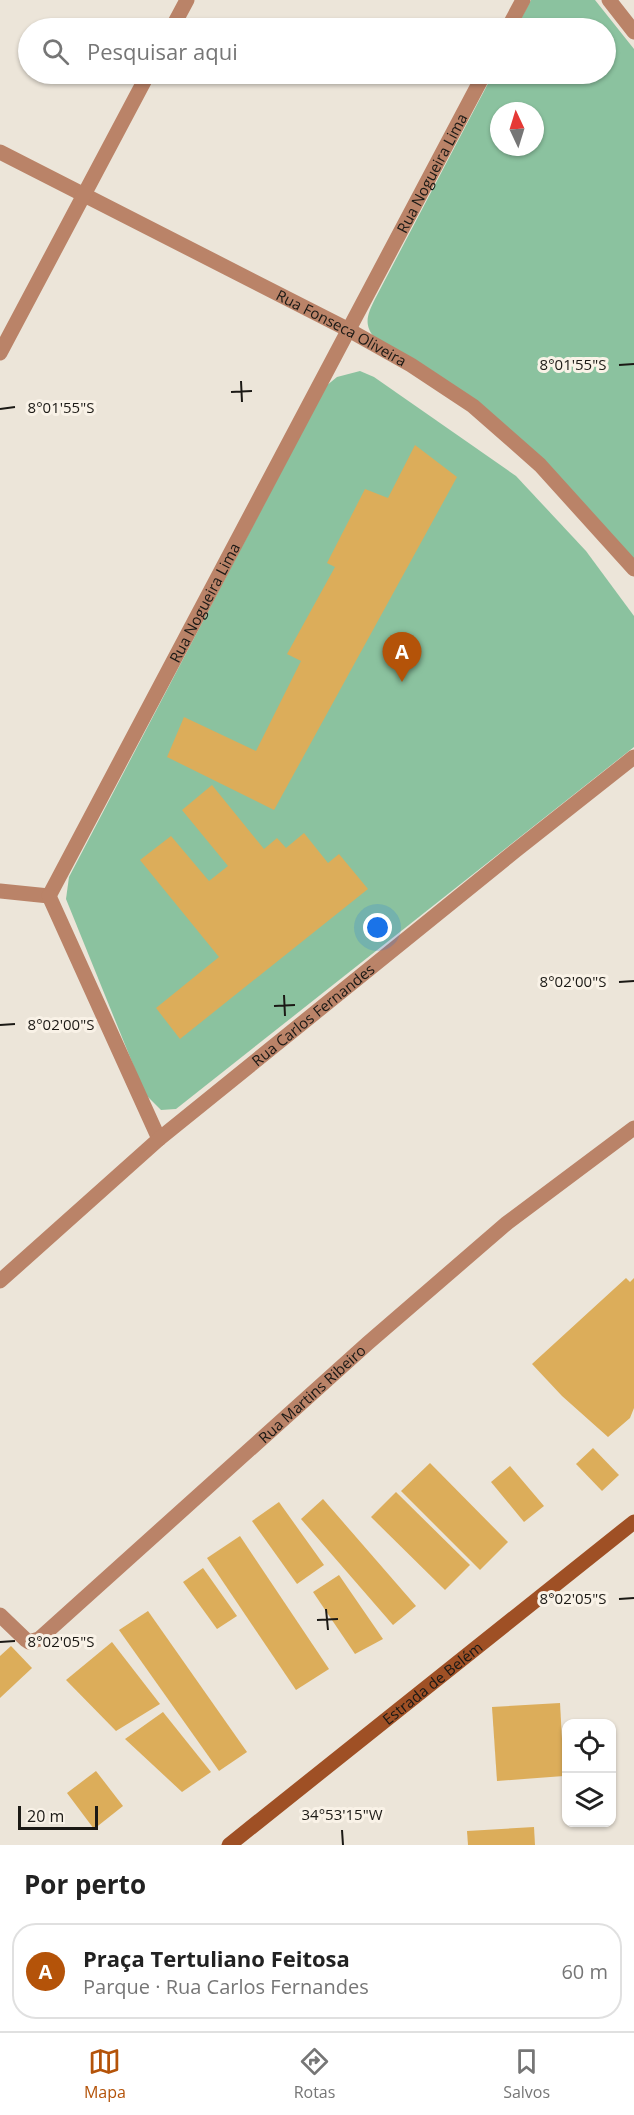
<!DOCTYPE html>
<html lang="pt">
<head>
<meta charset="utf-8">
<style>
	body { margin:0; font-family:"Open Sans",sans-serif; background:#f2f2f2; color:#222 }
	.controls { position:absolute; right:18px; bottom:18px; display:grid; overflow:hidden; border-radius:12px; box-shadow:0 2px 4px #0004 }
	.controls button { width:54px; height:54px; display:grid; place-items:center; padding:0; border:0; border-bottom:2px solid #e0e0e0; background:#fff; color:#222; font:30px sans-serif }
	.compass { position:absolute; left:490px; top:102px; width:54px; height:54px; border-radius:50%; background:#fff; box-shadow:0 2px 4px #0004; rotate:356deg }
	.scale { position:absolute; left:18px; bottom:15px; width:80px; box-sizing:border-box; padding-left:6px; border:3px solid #1b1915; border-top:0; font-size:16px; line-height:21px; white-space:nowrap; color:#1b1915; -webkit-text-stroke:4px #f9f2e7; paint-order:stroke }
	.you { position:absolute; left:378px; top:928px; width:21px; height:21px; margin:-15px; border:4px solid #fff; border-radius:50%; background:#1a73e8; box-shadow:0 0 0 9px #1a73e833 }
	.badge { display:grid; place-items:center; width:39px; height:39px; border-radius:50%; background:#b45309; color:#fff; font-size:20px; font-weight:700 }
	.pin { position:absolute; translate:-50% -50px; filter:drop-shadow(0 2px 3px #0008) }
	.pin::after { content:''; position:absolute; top:32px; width:21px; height:18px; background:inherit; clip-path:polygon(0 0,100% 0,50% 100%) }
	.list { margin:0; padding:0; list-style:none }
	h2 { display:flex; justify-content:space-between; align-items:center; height:78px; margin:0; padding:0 24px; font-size:26px }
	h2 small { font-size:20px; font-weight:400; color:#767676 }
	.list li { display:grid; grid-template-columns:39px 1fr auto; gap:18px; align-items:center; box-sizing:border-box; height:96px; margin:0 12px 12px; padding:0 12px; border:2px solid #e0e0e0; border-radius:24px }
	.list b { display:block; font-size:22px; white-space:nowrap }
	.list p { margin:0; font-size:20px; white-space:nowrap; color:#767676 }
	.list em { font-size:20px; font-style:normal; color:#767676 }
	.icon { flex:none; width:33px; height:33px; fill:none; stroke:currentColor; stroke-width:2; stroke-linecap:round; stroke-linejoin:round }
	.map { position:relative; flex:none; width:634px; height:1845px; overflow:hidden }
	.search { position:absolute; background:#fff; box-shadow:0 2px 4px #0004; left:18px; right:18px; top:18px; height:66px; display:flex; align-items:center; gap:15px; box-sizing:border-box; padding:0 21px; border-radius:33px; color:#767676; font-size:22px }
	.sheet { height:186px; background:#fff }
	nav { display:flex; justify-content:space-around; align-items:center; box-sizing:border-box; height:84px; border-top:2px solid #e0e0e0; background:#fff; font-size:16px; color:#767676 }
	nav a { display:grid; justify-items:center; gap:3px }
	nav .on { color:#b45309 }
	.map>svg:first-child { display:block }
	.green { fill:#8bc29f; fill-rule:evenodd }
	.building { fill:#dcad5a }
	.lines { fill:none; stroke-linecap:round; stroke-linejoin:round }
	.minor { stroke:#ba8368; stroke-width:15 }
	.tertiary { stroke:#ba8368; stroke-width:15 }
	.secondary { stroke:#9f5025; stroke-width:15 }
	.ticks { fill:none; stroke:#1b1915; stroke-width:2 }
	.labels { text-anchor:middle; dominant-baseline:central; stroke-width:6; stroke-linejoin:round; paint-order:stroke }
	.street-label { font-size:15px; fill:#1b1915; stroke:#f9f2e7 }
	.ticks-label { font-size:15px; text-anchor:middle; fill:#1b1915; stroke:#f9f2e7; stroke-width:6; stroke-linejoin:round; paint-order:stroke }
</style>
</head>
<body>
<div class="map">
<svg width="634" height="1845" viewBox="0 0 634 1845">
	<rect width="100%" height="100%" fill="#ece5d9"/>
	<g class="green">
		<path d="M 531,0 L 595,0 L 634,49 L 634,562 L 549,465 L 374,337 C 363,324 368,313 375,299 L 493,74 L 606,74 L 606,28 L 516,28 ZM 499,111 L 535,111 L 535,147 L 499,147 Z"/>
		<polygon points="360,371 374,377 516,476 586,551 634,616 634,747 176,1109 161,1110 145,1094 66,899 69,877 326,386 337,377"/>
	</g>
	<g class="building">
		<polygon points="415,445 457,477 274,810 167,757 184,717 256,751 301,661 287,654 335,567 327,563 365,489 388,498"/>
		<polygon points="212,785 264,849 277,838 286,848 304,833 328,863 339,854 368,889 180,1039 156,1008 219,957 140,860 171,836 209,881 228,866 182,810"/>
		<polygon points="626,1278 630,1282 634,1278 634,1408 630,1418 608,1437 562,1396 532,1364"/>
		<polygon points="593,1448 619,1475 602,1491 576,1464"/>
		<polygon points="430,1463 508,1542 480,1570 401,1491"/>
		<polygon points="510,1466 544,1506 524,1522 491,1482"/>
		<polygon points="396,1492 470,1565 445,1590 371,1517"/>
		<polygon points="323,1499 416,1606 393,1625 301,1519"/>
		<polygon points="279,1502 324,1565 297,1584 252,1521"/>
		<polygon points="240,1536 329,1669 296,1690 207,1558"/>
		<polygon points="203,1568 237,1616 217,1629 183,1582"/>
		<polygon points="339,1575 383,1639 355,1654 313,1592"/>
		<polygon points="148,1611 247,1752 219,1771 119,1630"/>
		<polygon points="112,1642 160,1704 116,1731 66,1680"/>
		<polygon points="11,1646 32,1668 0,1698 0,1656"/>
		<polygon points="560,1703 564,1776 497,1781 492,1707"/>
		<polygon points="163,1712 211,1772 182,1792 125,1739"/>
		<polygon points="96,1771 123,1806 94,1829 67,1793"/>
		<polygon points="534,1827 535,1845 468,1845 467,1831"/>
	</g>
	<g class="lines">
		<g class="minor">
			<polyline points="609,0 634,32"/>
			<polyline points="172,28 187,0"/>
			<polyline points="508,28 523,0"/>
			<path id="s1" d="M 0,152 L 347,329 L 411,365 L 473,406 L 540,465 L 634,569"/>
			<polyline points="0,353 148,74"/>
			<polyline points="0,891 49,896"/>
			<path id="s2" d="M 49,896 L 484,74"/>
			<polyline points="49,896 159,1139"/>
			<path id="s3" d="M 0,1615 L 26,1640 L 29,1642 L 39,1639 L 368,1343 L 507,1223 L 634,1128"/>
		</g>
		<path class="tertiary" id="s4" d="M 0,1281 L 159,1139 L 515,851 L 634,757"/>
		<path class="secondary" id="s5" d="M 229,1845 L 634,1522"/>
	</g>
	<path class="ticks" d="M 619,365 L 634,364M 241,381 L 242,402M 231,392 L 252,391M 0,409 L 15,407M 619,982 L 634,981M 284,995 L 285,1016M 274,1006 L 295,1005M 0,1025 L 15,1024M 619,1599 L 634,1598M 326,1609 L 328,1630M 317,1620 L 338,1619M 0,1642 L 15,1641M 342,1830 L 343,1845"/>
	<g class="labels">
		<g class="street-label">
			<text stroke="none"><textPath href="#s2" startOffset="818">Rua Nogueira Lima</textPath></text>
			<text stroke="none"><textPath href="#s1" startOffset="384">Rua Fonseca Oliveira</textPath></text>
			<text stroke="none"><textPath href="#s2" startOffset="332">Rua Nogueira Lima</textPath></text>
			<text stroke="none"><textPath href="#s4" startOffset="411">Rua Carlos Fernandes</textPath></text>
			<text stroke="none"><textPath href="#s3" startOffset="417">Rua Martins Ribeiro</textPath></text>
			<text stroke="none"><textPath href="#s5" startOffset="260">Estrada de Belém</textPath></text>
		</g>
	</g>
	<g class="ticks-label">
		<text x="573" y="370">8°01'55"S</text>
		<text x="61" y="413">8°01'55"S</text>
		<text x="573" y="987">8°02'00"S</text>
		<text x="61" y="1030">8°02'00"S</text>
		<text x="573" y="1604">8°02'05"S</text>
		<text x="61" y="1647">8°02'05"S</text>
		<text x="342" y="1820">34°53'15"W</text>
	</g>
</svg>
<div class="controls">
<button><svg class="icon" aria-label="locate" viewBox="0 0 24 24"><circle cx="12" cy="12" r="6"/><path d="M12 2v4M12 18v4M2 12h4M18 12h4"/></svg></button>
<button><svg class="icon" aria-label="layers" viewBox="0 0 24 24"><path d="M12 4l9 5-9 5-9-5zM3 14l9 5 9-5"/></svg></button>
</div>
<svg class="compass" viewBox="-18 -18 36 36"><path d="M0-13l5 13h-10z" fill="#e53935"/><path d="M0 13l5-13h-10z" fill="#767676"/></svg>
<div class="scale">20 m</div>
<div class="you"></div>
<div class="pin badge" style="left:402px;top:682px">A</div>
<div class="search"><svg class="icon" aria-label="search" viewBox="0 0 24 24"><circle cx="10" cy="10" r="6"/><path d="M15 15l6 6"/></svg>Pesquisar aqui</div>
</div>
<section class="sheet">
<h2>Por perto<small></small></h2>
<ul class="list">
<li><span class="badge">A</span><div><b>Praça Tertuliano Feitosa</b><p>Parque · Rua Carlos Fernandes</p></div><em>60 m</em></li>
</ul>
</section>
<nav>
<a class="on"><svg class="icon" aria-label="map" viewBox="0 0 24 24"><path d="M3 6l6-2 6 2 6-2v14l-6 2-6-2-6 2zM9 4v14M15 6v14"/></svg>Mapa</a>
<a><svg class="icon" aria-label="directions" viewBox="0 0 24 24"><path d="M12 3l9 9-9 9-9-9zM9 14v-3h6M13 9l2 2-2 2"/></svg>Rotas</a>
<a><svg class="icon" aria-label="saved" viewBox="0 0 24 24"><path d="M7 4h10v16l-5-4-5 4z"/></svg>Salvos</a>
</nav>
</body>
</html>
